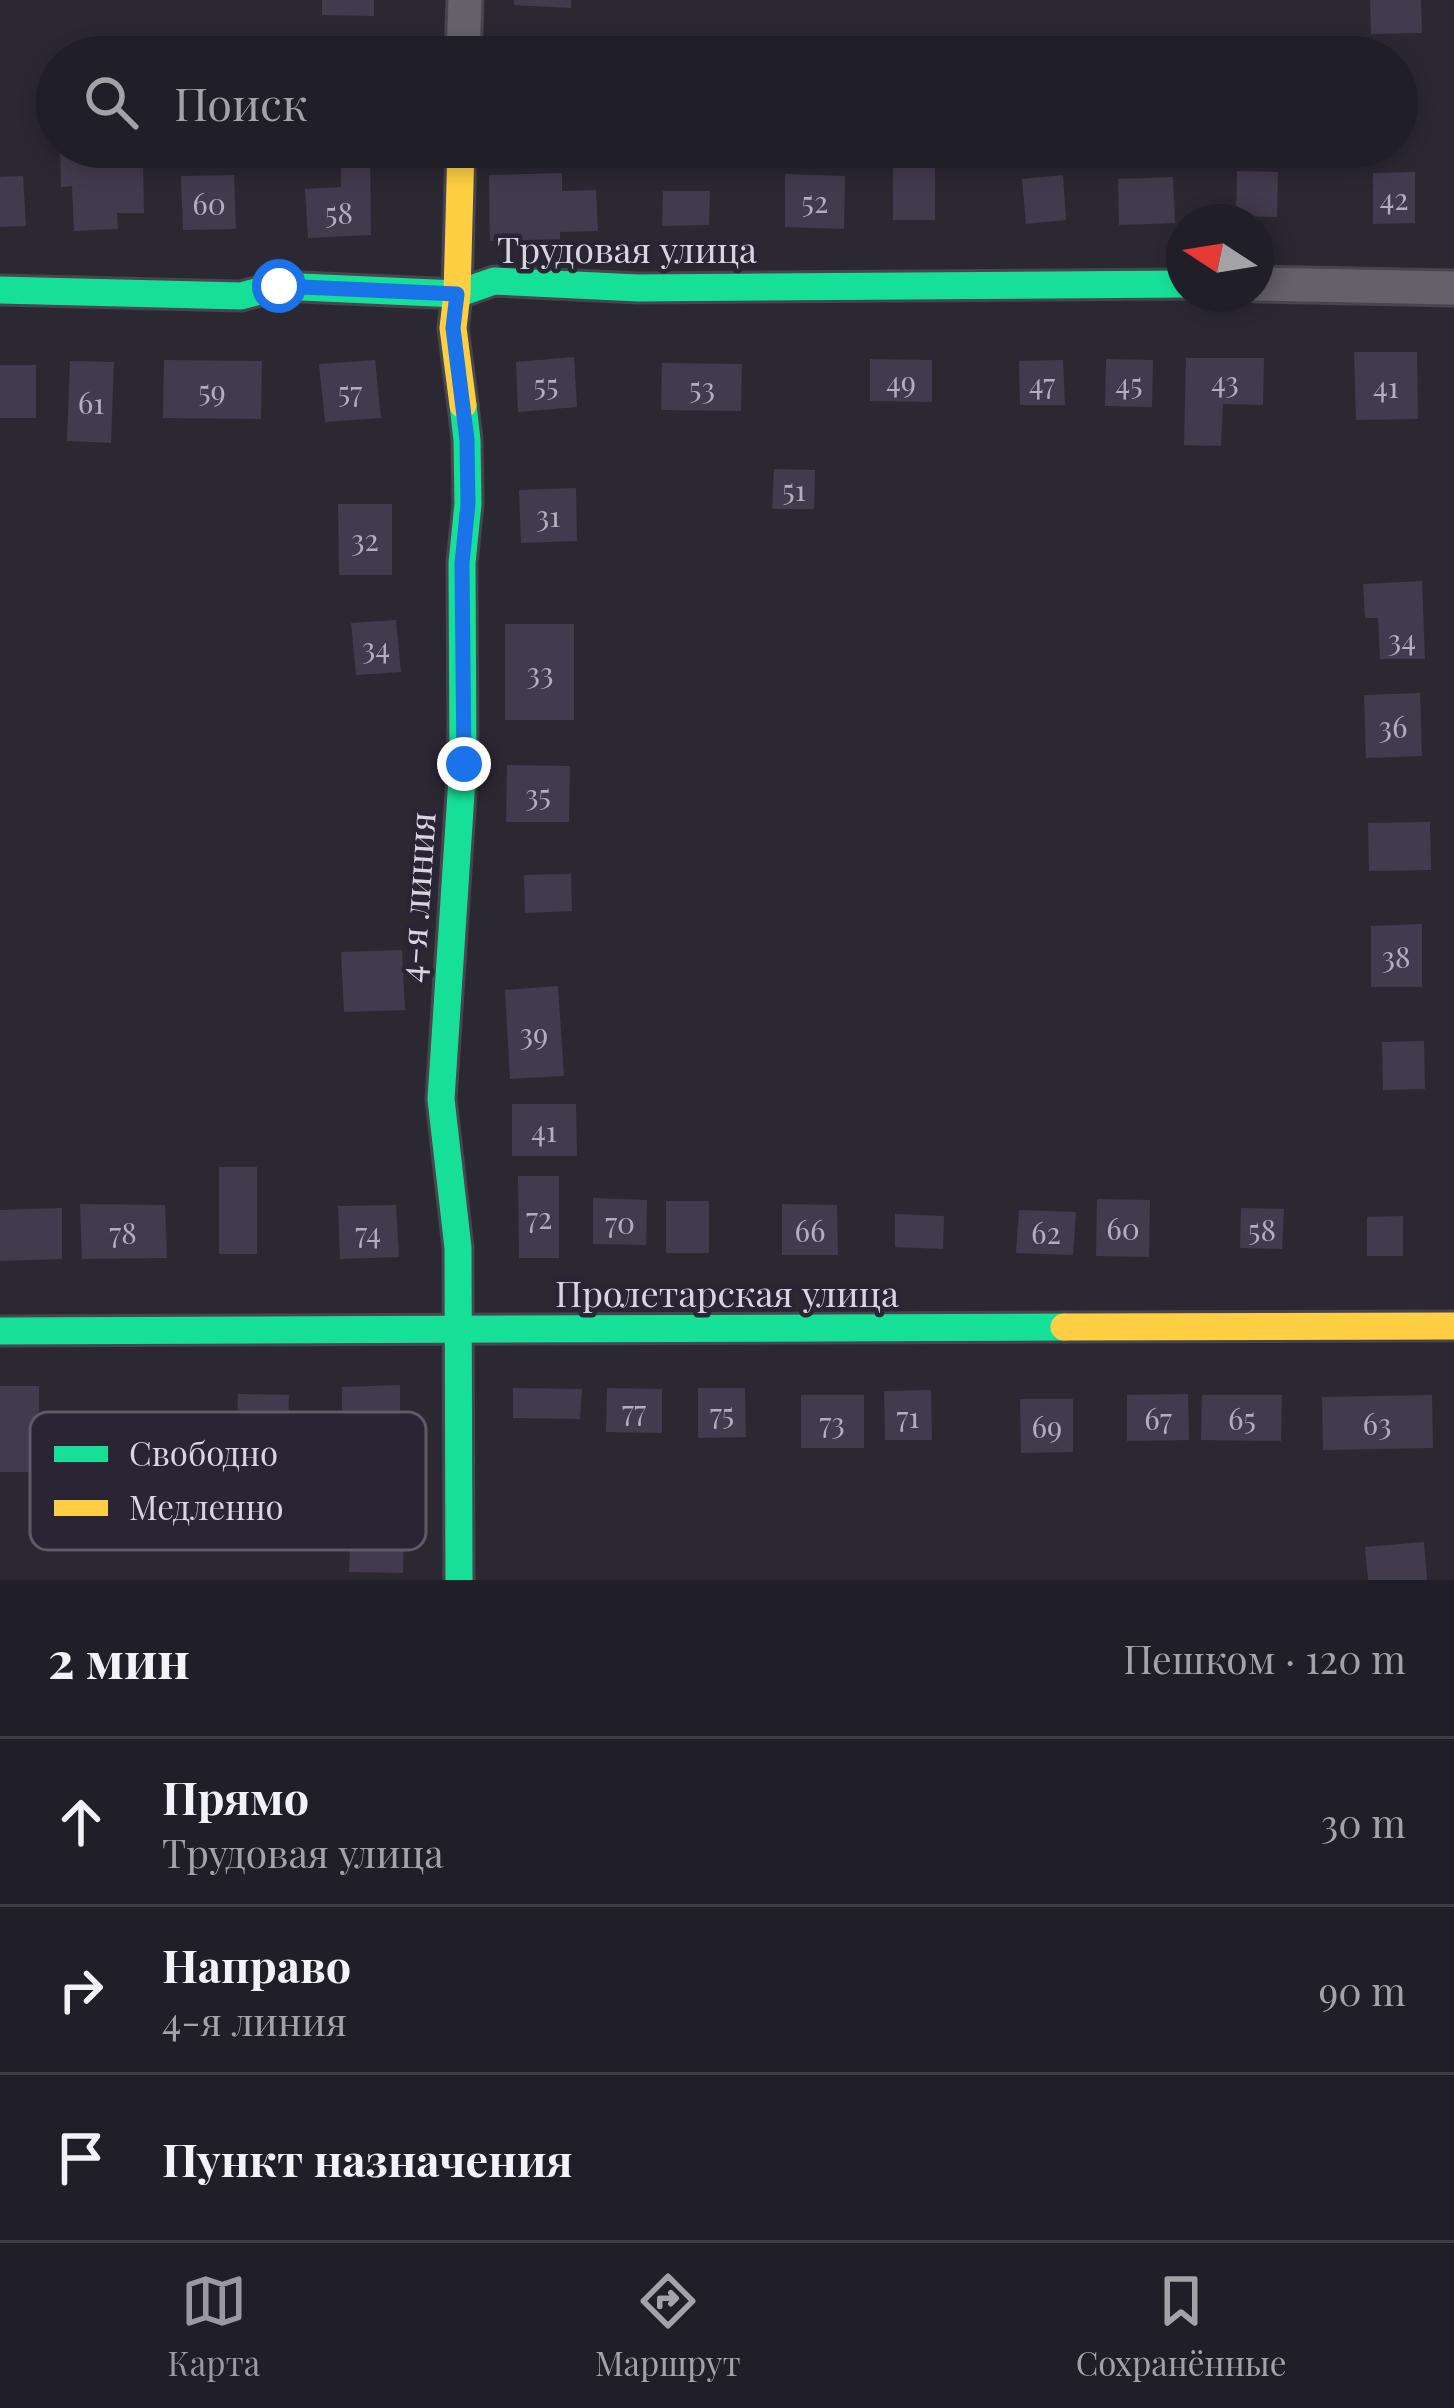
<!DOCTYPE html>
<html lang="ru">
<head>
<meta charset="utf-8">
<style>
	body { margin:0; font-family:"Playfair Display",serif; background:#28272e; color:#f1f3f6 }
	.compass { position:absolute; left:1166px; top:204px; width:108px; height:108px; border-radius:50%; background:#201e26; box-shadow:0 6px 18px #0003; rotate:282deg }
	.stop { position:absolute; width:36px; height:36px; margin:-27px; border:9px solid #1a73e8; border-radius:50%; background:#fff }
	.stop.end { background:#1a73e8; border-color:#fff; box-shadow:0 3px 12px #0008 }
	.list { margin:0; padding:0; list-style:none }
	h2 { display:flex; justify-content:space-between; align-items:center; height:156px; margin:0; padding:0 48px; font-size:51px }
	h2 small { font-size:39px; font-weight:400; color:#a2a2a7 }
	.list li { display:grid; grid-template-columns:78px 1fr auto; gap:36px; align-items:center; box-sizing:border-box; height:168px; padding:0 48px; border-top:3px solid #3d3c43 }
	.list b { display:block; font-size:45px; white-space:nowrap }
	.list p { margin:0; font-size:39px; white-space:nowrap; color:#a2a2a7 }
	.list em { font-size:39px; font-style:normal; color:#a2a2a7 }
	.icon { flex:none; width:66px; height:66px; fill:none; stroke:currentColor; stroke-width:2; stroke-linecap:round; stroke-linejoin:round }
	.map { position:relative; flex:none; width:1454px; height:1580px; overflow:hidden }
	.search { position:absolute; background:#201e26; box-shadow:0 6px 18px #0003; left:36px; right:36px; top:36px; height:132px; display:flex; align-items:center; gap:30px; box-sizing:border-box; padding:0 42px; border-radius:66px; color:#a2a2a7; font-size:45px }
	.sheet { height:660px; background:#201e26 }
	nav { display:flex; justify-content:space-around; align-items:center; box-sizing:border-box; height:168px; border-top:3px solid #3d3c43; background:#201e26; font-size:33px; color:#a2a2a7 }
	nav a { display:grid; justify-items:center; gap:6px }
	nav .on { color:#9b98a3 }
	.map>svg:first-child { display:block }
	.building { fill:#423b4d }
	.lines { fill:none; stroke-linecap:round; stroke-linejoin:round }
	.street-casing { stroke:#47454d; stroke-width:39 }
	.fast-casing { stroke:#47454d; stroke-width:33 }
	.slow-casing { stroke:#47454d; stroke-width:33 }
	.street { stroke:#646268; stroke-width:33 }
	.fast { stroke:#16e098; stroke-width:27 }
	.slow { stroke:#ffcf43; stroke-width:27 }
	.route { stroke:#1a73e8; stroke-width:15 }
	.labels { text-anchor:middle; dominant-baseline:central; stroke-width:9; stroke-linejoin:round; paint-order:stroke }
	.number-label { font-size:30px; fill:#b2aebb }
	.street-label { font-size:36px; fill:#d8d5e0; stroke:#2a2535 }
	.key { fill:#2a2535; stroke:#5e5a68; stroke-width:3 }
	.key-label { font-size:33px; fill:#d8d5e0 }
</style>
</head>
<body>
<div class="map">
<svg width="1454" height="1580" viewBox="0 0 1454 1580">
	<rect width="100%" height="100%" fill="#2b2832"/>
	<g class="building">
		<polygon points="322,0 374,0 374,16 322,15"/>
		<polygon points="514,0 571,0 571,8 514,5"/>
		<polygon points="1370,0 1421,0 1422,33 1371,34"/>
		<polygon points="60,147 98,147 98,166 143,164 144,213 117,213 118,229 74,231 72,186 61,187"/>
		<polygon points="341,147 370,147 371,235 308,238 305,189 341,187"/>
		<rect x="893" y="168" width="42" height="52"/>
		<polygon points="1237,171 1278,172 1277,217 1236,216"/>
		<polygon points="1415,172 1415,223 1373,224 1373,173"/>
		<polygon points="562,173 562,191 596,190 598,231 560,232 560,239 490,241 489,175"/>
		<polygon points="785,174 845,176 844,229 785,227"/>
		<polygon points="234,175 236,229 183,230 181,176"/>
		<polygon points="1063,175 1066,220 1026,224 1022,179"/>
		<polygon points="23,176 26,226 0,227 0,177"/>
		<polygon points="1173,177 1175,223 1119,225 1118,179"/>
		<polygon points="663,191 710,191 709,225 662,226"/>
		<polygon points="1354,352 1417,352 1418,419 1356,420"/>
		<polygon points="574,357 577,407 518,412 516,362"/>
		<polygon points="1186,358 1264,358 1263,405 1223,404 1221,446 1184,445"/>
		<polygon points="870,359 932,360 932,402 870,401"/>
		<polygon points="1106,359 1153,360 1152,407 1105,406"/>
		<polygon points="164,360 262,361 261,419 163,418"/>
		<polygon points="375,360 381,418 325,422 319,364"/>
		<polygon points="1063,360 1065,405 1020,405 1019,361"/>
		<polygon points="70,361 114,362 111,443 67,441"/>
		<polygon points="662,363 742,364 741,411 661,410"/>
		<rect x="0" y="365" width="36" height="53"/>
		<polygon points="774,469 815,470 814,509 772,509"/>
		<polygon points="576,488 577,541 521,543 519,490"/>
		<polygon points="338,504 392,504 392,575 339,575"/>
		<polygon points="1422,581 1425,659 1380,659 1378,618 1365,618 1363,584"/>
		<polygon points="396,620 401,672 356,675 351,623"/>
		<rect x="505" y="624" width="69" height="96"/>
		<polygon points="1420,693 1422,756 1366,758 1364,695"/>
		<polygon points="507,765 570,766 569,822 506,822"/>
		<polygon points="1430,822 1431,870 1369,871 1368,823"/>
		<polygon points="571,874 572,911 525,913 524,875"/>
		<polygon points="1422,924 1422,987 1371,987 1371,926"/>
		<polygon points="402,950 405,1010 344,1012 341,952"/>
		<polygon points="558,986 564,1076 510,1079 505,990"/>
		<polygon points="1424,1041 1425,1089 1383,1090 1382,1042"/>
		<polygon points="512,1104 576,1104 577,1156 512,1156"/>
		<rect x="219" y="1167" width="38" height="87"/>
		<polygon points="518,1176 559,1176 559,1258 519,1258"/>
		<polygon points="593,1198 647,1200 646,1245 593,1244"/>
		<polygon points="1097,1199 1150,1200 1149,1257 1096,1256"/>
		<rect x="666" y="1201" width="43" height="52"/>
		<polygon points="80,1204 165,1205 167,1258 82,1259"/>
		<polygon points="782,1204 837,1205 838,1255 782,1255"/>
		<polygon points="396,1205 399,1257 340,1259 338,1206"/>
		<polygon points="62,1208 62,1259 0,1261 0,1210"/>
		<polygon points="1241,1208 1284,1209 1282,1249 1240,1248"/>
		<polygon points="1019,1210 1076,1212 1073,1255 1016,1253"/>
		<polygon points="895,1214 944,1216 943,1249 895,1247"/>
		<polygon points="1403,1216 1403,1256 1367,1256 1367,1217"/>
		<polygon points="400,1385 400,1436 342,1438 342,1387"/>
		<rect x="0" y="1386" width="39" height="86"/>
		<polygon points="513,1388 582,1389 580,1419 513,1418"/>
		<polygon points="607,1388 662,1389 662,1433 606,1432"/>
		<polygon points="698,1388 745,1388 746,1437 698,1438"/>
		<polygon points="931,1390 932,1440 885,1440 884,1391"/>
		<polygon points="238,1394 289,1395 286,1492 235,1491"/>
		<polygon points="1188,1394 1189,1440 1127,1441 1127,1395"/>
		<rect x="801" y="1395" width="63" height="53"/>
		<polygon points="1202,1395 1282,1395 1281,1441 1201,1440"/>
		<polygon points="1432,1395 1433,1448 1323,1450 1322,1397"/>
		<polygon points="1020,1399 1073,1399 1073,1452 1021,1453"/>
		<polygon points="351,1532 404,1533 403,1573 349,1572"/>
		<polygon points="1424,1542 1427,1580 1368,1580 1365,1547"/>
	</g>
	<g class="lines">
		<defs>
			<g id="street">
				<polyline points="463,57 465,0"/>
				<polyline points="1256,284 1454,288"/>
			</g>
			<g id="fast">
				<polyline points="0,290 241,296 279,286 457,294 494,281 638,288 1184,284"/>
				<polyline points="0,1331 1064,1327"/>
				<polyline points="459,1580 458,1248 441,1099 463,763 462,563 468,504 467,440 463,405"/>
			</g>
			<g id="slow">
				<polyline points="461,147 457,294 453,328 463,405"/>
				<polyline points="1064,1327 1454,1326"/>
			</g>
		</defs>
		<use href="#street" class="street-casing"/>
		<use href="#fast" class="fast-casing"/>
		<use href="#slow" class="slow-casing"/>
		<use href="#street" class="street"/>
		<use href="#fast" class="fast"/>
		<use href="#slow" class="slow"/>
	</g>
	<g class="lines">
		<polyline class="route" points="279,286 457,294 453,328 467,440 468,504 462,563 464,764"/>
	</g>
	<g class="labels">
		<g class="number-label">
			<text x="1394" y="198">42</text>
			<text x="815" y="201">52</text>
			<text x="209" y="203">60</text>
			<text x="339" y="212">58</text>
			<text x="901" y="381">49</text>
			<text x="1225" y="381">43</text>
			<text x="1042" y="383">47</text>
			<text x="1129" y="383">45</text>
			<text x="546" y="384">55</text>
			<text x="1386" y="386">41</text>
			<text x="702" y="387">53</text>
			<text x="212" y="390">59</text>
			<text x="350" y="391">57</text>
			<text x="91" y="402">61</text>
			<text x="794" y="489">51</text>
			<text x="548" y="515">31</text>
			<text x="365" y="539">32</text>
			<text x="1402" y="639">34</text>
			<text x="376" y="647">34</text>
			<text x="540" y="672">33</text>
			<text x="1393" y="726">36</text>
			<text x="538" y="794">35</text>
			<text x="1396" y="956">38</text>
			<text x="534" y="1033">39</text>
			<text x="544" y="1130">41</text>
			<text x="539" y="1217">72</text>
			<text x="620" y="1222">70</text>
			<text x="1123" y="1228">60</text>
			<text x="1262" y="1229">58</text>
			<text x="810" y="1230">66</text>
			<text x="123" y="1232">78</text>
			<text x="368" y="1232">74</text>
			<text x="1046" y="1232">62</text>
			<text x="634" y="1410">77</text>
			<text x="722" y="1413">75</text>
			<text x="908" y="1416">71</text>
			<text x="1158" y="1418">67</text>
			<text x="1242" y="1418">65</text>
			<text x="832" y="1422">73</text>
			<text x="1377" y="1423">63</text>
			<text x="1047" y="1426">69</text>
		</g>
		<g class="street-label">
			<text x="627" y="248">Трудовая улица</text>
			<text transform="translate(415 897) rotate(-86)">4-я линия</text>
			<text x="727" y="1292">Пролетарская улица</text>
		</g>
	</g>
	<rect x="30" y="1412" width="396" height="138" rx="18" class="key"/>
	<rect x="54" y="1446" width="54" height="16" fill="#16e098"/>
	<rect x="54" y="1500" width="54" height="16" fill="#ffcf43"/>
	<g class="key-label">
		<text x="129" y="1466">Свободно</text>
		<text x="129" y="1520">Медленно</text>
	</g>
</svg>
<svg class="compass" viewBox="-18 -18 36 36"><path d="M0-13l5 13h-10z" fill="#e53935"/><path d="M0 13l5-13h-10z" fill="#a2a2a7"/></svg>
<div class="stop" style="left:279px;top:286px"></div>
<div class="stop end" style="left:464px;top:764px"></div>
<div class="search"><svg class="icon" aria-label="search" viewBox="0 0 24 24"><circle cx="10" cy="10" r="6"/><path d="M15 15l6 6"/></svg>Поиск</div>
</div>
<section class="sheet">
<h2>2 мин<small>Пешком · 120 m</small></h2>
<ul class="list">
<li><svg class="icon" aria-label="ahead" viewBox="0 0 24 24"><path d="M12 20V5M6 11l6-6 6 6"/></svg><div><b>Прямо</b><p>Трудовая улица</p></div><em>30 m</em></li>
<li><svg class="icon" aria-label="right" viewBox="0 0 24 24"><path d="M7 20v-9h11M14 6l5 5-5 5"/></svg><div><b>Направо</b><p>4-я линия</p></div><em>90 m</em></li>
<li><svg class="icon" aria-label="arrive" viewBox="0 0 24 24"><path d="M6 21V4h12l-3 4 3 4H6"/></svg><div><b>Пункт назначения</b></div></li>
</ul>
</section>
<nav>
<a class="on"><svg class="icon" aria-label="map" viewBox="0 0 24 24"><path d="M3 6l6-2 6 2 6-2v14l-6 2-6-2-6 2zM9 4v14M15 6v14"/></svg>Карта</a>
<a><svg class="icon" aria-label="directions" viewBox="0 0 24 24"><path d="M12 3l9 9-9 9-9-9zM9 14v-3h6M13 9l2 2-2 2"/></svg>Маршрут</a>
<a><svg class="icon" aria-label="saved" viewBox="0 0 24 24"><path d="M7 4h10v16l-5-4-5 4z"/></svg>Сохранённые</a>
</nav>
</body>
</html>
